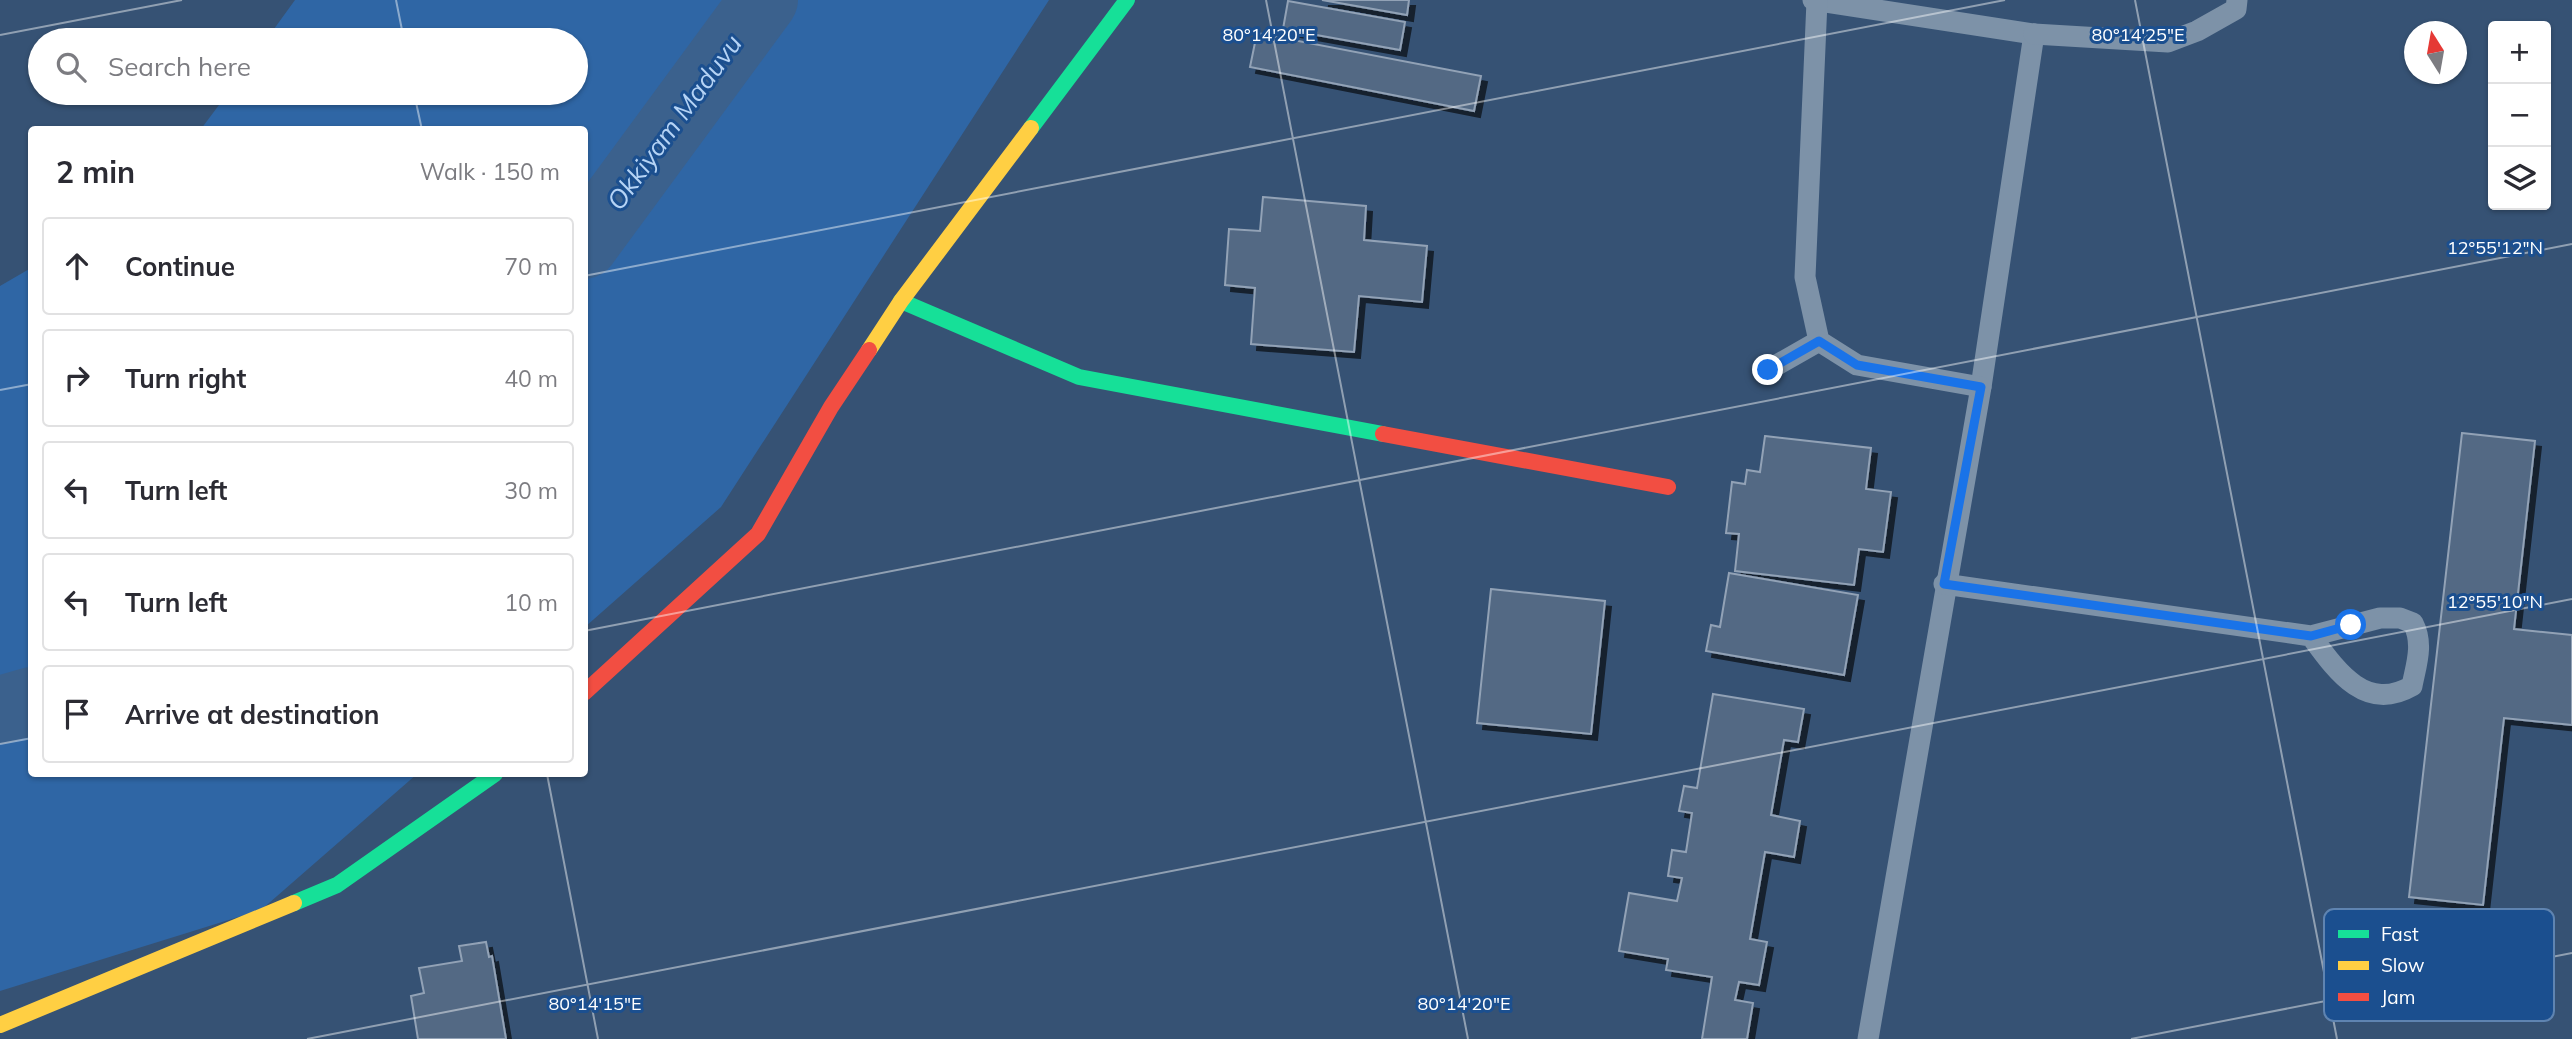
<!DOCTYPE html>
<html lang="en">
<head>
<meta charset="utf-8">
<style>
	body { margin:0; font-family:Mulish,sans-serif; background:#f2f2f3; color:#2b2b33 }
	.controls { position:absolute; right:21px; top:21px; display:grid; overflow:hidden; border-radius:7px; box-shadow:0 2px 5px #0004 }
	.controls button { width:63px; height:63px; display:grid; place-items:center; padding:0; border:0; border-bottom:2px solid #e1e1e2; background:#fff; color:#2b2b33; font:35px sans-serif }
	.compass { position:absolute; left:2404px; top:21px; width:63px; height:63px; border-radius:50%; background:#fff; box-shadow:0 2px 5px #0004; rotate:349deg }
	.stop { position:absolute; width:21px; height:21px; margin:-16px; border:5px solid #1a73e8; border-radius:50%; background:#fff }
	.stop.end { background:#1a73e8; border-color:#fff; box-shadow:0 2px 7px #0008 }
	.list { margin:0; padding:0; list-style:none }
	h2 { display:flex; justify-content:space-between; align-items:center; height:91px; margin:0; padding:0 28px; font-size:30px }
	h2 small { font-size:23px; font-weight:400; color:#7c7c81 }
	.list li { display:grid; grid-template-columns:46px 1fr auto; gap:21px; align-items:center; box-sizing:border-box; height:98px; margin:0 14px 14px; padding:0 14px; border:2px solid #e1e1e2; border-radius:7px }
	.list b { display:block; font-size:26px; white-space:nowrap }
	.list em { font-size:23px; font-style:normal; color:#7c7c81 }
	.icon { flex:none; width:38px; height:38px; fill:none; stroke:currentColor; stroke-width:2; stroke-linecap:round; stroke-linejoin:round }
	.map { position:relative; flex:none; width:2572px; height:1039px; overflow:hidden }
	.search { position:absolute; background:#fff; box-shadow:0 2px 5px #0004; left:28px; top:28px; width:560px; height:77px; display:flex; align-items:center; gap:18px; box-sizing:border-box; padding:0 24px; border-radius:38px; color:#7c7c81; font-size:26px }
	.panel { position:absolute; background:#fff; box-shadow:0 2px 5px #0004; left:28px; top:126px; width:560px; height:651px; border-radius:7px }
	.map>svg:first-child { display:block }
	.green { fill:#2f66a5 }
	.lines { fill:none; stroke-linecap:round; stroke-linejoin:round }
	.river { stroke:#3b618d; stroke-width:68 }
	.building { fill:#526984; stroke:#92a2b6; stroke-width:2; filter:url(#shadow) }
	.lane { stroke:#7d92a8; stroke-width:21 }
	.fast { stroke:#16e098; stroke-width:16 }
	.slow { stroke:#ffcf43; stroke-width:16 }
	.jam { stroke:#f24e42; stroke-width:16 }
	.route { stroke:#1a73e8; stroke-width:9 }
	.ticks { fill:none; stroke:#fff; stroke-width:2; stroke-opacity:0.45 }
	.labels { text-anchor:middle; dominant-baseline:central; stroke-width:6; stroke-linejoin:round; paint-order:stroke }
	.water-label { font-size:26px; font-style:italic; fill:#b5d3f5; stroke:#1b4f8f }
	.key { fill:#1b4f8f; stroke:#5f84b1; stroke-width:2 }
	.key-label { font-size:19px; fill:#fff }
	.ticks-label { font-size:18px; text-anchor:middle; fill:#fff; stroke:#1b4f8f; stroke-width:6; stroke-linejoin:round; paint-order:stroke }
</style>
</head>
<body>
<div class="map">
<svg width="2572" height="1039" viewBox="0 0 2572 1039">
	<defs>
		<filter id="shadow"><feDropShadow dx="6" dy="6" stdDeviation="0" flood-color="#0009"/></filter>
	</defs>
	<rect width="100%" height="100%" fill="#365274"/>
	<g class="green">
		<polygon points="295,0 1049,0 721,507 585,627 584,130 201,129 228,93 576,93 576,40 266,40"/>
		<polygon points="31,268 32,774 417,774 261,910 0,991 0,286"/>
	</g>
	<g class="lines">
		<g class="river">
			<polyline points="584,245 764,0"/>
			<polyline points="0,710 32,701"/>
		</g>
	</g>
	<g class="building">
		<polygon points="1322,0 1409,0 1407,15"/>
		<polygon points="1288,1 1405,22 1400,50 1283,29"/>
		<polygon points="1257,33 1481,76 1474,111 1250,67"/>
		<polygon points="1263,197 1366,206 1364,240 1427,246 1422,302 1359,296 1354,352 1251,344 1255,288 1225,285 1229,229 1260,231"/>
		<polygon points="2462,433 2535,441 2514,629 2572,635 2572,725 2504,718 2483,905 2409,897"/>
		<polygon points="1765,436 1871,448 1866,489 1891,492 1883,552 1859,549 1854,585 1735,571 1739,534 1726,533 1732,482 1745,484 1747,470 1760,472"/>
		<polygon points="1729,573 1858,595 1844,675 1706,651 1711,625 1720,627"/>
		<polygon points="1491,589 1605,601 1591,734 1477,723"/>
		<polygon points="1713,694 1804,709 1798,742 1784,740 1771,815 1800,821 1794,857 1765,852 1750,939 1767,942 1759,985 1739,982 1735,1000 1753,1003 1747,1039 1702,1039 1712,977 1666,970 1668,959 1619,951 1629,893 1677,901 1682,878 1668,876 1672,850 1686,852 1692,813 1679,811 1684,786 1697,788"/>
		<polygon points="486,942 489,957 492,956 506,1039 418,1039 411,996 424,993 419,968 462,961 459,946"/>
	</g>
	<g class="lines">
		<g class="lane">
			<polyline points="1813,0 2034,34 1981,387 1868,1039"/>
			<polyline points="1817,1 1805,277 1819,341 1857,365 1981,387"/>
			<polyline points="2034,34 2168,42 2197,31 2236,9 2237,0"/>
			<polyline points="1768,370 1819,341"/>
			<path d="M 1944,584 L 2311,636 L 2380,618 L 2400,618 L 2413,623 C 2424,644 2416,665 2412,686 C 2365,713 2336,670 2311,636"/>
		</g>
		<g class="fast">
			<polyline points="1031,128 1127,0"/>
			<polyline points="901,301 1079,377 1383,434"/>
			<polyline points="294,903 337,885 495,774"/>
		</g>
		<g class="slow">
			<polyline points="869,350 901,301 1031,128"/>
			<polyline points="0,1025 294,903"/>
		</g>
		<g class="jam">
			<polyline points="1383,434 1668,487"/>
			<polyline points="584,693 758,534 831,407 869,350"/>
		</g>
	</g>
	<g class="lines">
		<polyline class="route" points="1768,370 1819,341 1857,365 1981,387 1944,584 2311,636 2351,625"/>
	</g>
	<path class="ticks" d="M 396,0 L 404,40M 1266,0 L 1468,1039M 2135,0 L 2337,1039M 0,35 L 182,0M 414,93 L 422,130M 584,276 L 2005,0M 0,390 L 32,384M 584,631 L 2572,244M 0,744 L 32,738M 547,774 L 598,1039M 307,1039 L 2572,599M 2131,1039 L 2572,953"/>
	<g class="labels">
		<g class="water-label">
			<text transform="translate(674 122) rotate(-54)">Okkiyam Maduvu</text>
		</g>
	</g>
	<rect x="2324" y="909" width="230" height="112" rx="10" class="key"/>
	<rect x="2338" y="930" width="31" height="8" fill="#16e098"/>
	<rect x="2338" y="961" width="31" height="9" fill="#ffcf43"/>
	<rect x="2338" y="993" width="31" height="8" fill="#f24e42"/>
	<g class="key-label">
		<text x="2381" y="941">Fast</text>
		<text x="2381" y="972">Slow</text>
		<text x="2381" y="1004">Jam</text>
	</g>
	<g class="ticks-label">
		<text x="1269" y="41">80°14'20"E</text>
		<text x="2138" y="41">80°14'25"E</text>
		<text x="2495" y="254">12°55'12"N</text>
		<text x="2495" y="608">12°55'10"N</text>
		<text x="595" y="1010">80°14'15"E</text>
		<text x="1464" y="1010">80°14'20"E</text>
	</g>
</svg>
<div class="controls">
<button>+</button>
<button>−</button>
<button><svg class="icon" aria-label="layers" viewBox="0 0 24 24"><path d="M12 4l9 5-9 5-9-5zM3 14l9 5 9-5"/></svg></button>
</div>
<svg class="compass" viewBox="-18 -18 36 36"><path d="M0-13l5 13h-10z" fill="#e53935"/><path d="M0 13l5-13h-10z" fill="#7c7c81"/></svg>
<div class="stop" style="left:2351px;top:625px"></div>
<div class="stop end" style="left:1768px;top:370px"></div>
<div class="search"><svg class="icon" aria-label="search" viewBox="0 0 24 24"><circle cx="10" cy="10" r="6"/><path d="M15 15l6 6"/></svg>Search here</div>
<section class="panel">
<h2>2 min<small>Walk · 150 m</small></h2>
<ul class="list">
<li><svg class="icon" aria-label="ahead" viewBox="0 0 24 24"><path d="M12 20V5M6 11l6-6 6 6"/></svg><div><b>Continue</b></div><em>70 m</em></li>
<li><svg class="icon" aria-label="right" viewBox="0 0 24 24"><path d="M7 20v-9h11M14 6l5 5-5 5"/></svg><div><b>Turn right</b></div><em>40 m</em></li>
<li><svg class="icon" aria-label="left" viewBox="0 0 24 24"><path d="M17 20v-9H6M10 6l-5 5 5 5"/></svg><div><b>Turn left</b></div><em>30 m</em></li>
<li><svg class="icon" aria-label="left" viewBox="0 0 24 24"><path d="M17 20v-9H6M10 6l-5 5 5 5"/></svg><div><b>Turn left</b></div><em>10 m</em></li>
<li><svg class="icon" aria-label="arrive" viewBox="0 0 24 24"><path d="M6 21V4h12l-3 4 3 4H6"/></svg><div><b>Arrive at destination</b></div></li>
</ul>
</section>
</div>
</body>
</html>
